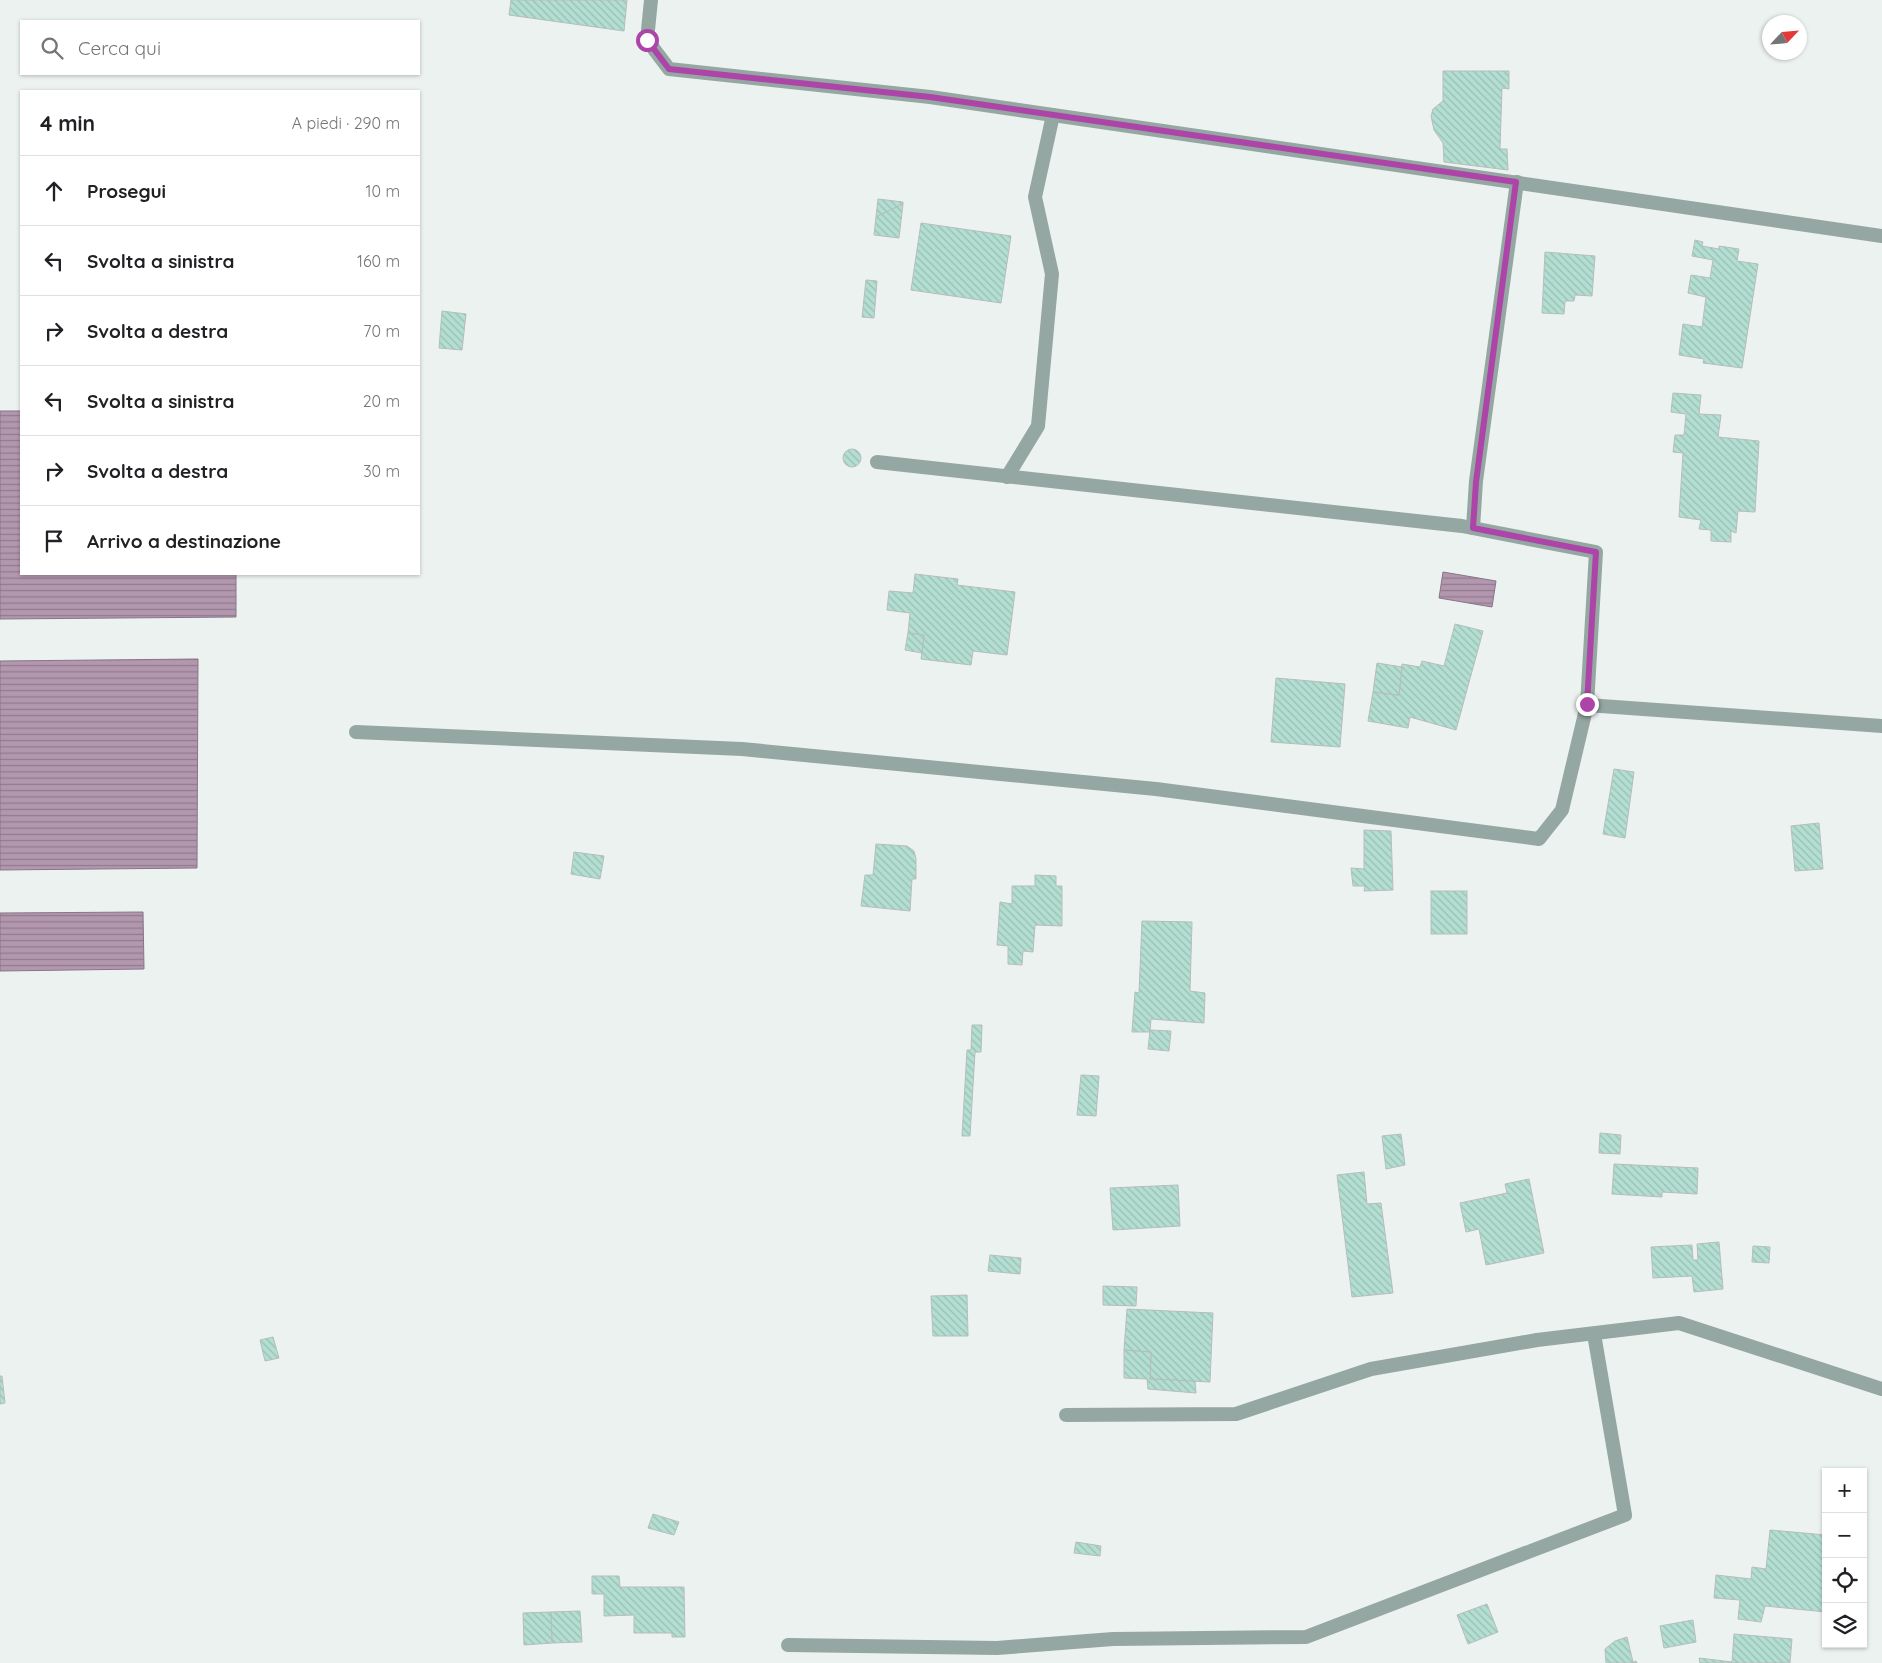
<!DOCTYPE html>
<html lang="it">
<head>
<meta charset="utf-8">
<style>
	body { margin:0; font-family:Quicksand,sans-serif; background:#f2f2f2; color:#202124 }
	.controls { position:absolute; right:15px; bottom:15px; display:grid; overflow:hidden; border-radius:0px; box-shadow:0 1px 4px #0004 }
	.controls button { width:45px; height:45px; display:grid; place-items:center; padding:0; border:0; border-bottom:1px solid #e0e0e0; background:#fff; color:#202124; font:25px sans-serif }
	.compass { position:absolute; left:1762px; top:15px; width:45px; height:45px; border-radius:50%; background:#fff; box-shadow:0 1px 4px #0004; rotate:64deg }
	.stop { position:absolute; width:15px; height:15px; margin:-11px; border:4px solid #ad44a7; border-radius:50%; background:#fff }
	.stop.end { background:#ad44a7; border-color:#fff; box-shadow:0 1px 5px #0008 }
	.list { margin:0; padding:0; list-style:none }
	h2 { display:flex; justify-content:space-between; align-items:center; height:65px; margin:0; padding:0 20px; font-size:21px }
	h2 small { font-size:16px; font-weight:400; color:#757577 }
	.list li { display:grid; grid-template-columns:32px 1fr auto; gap:15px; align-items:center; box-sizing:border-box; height:70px; padding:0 20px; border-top:1px solid #e0e0e0 }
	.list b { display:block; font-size:19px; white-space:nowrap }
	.list em { font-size:16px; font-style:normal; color:#757577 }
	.icon { flex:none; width:28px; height:28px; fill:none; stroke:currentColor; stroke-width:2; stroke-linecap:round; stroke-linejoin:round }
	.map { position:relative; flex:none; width:1882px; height:1663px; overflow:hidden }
	.search { position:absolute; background:#fff; box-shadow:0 1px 4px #0004; left:20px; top:20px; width:400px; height:55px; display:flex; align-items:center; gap:12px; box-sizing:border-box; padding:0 18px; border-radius:0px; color:#757577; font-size:19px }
	.panel { position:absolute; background:#fff; box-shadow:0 1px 4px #0004; left:20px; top:90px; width:400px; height:485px; border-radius:0px }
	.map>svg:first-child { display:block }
	.water { fill:url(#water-rules); stroke:#887586 }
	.building { fill:url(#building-back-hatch); stroke:#b7bdbb }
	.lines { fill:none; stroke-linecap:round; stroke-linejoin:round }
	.minor { stroke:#95a7a2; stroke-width:14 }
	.route { stroke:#ad44a7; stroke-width:6 }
</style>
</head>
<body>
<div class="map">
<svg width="1882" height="1663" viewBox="0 0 1882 1663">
	<defs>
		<pattern id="water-rules" width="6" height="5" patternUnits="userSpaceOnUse" patternTransform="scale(1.25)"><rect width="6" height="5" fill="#b397af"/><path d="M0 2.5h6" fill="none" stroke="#917b8e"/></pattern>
		<pattern id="building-back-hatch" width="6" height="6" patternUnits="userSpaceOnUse" patternTransform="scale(1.25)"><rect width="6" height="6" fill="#b3ded2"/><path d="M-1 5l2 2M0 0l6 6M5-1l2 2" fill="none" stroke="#9abeb4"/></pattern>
	</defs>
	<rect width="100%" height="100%" fill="#ecf2f0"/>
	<g class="water">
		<polygon points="0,411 21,411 21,574 236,574 236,617 0,619"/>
		<polygon points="1443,572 1496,581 1492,607 1439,598"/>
		<polygon points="198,659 197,868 0,870 0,661"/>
		<polygon points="143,912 144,969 0,971 0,913"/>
	</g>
	<g class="building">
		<polygon points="511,0 627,0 624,31 509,15"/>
		<polygon points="1443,71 1509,71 1509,89 1502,88 1500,149 1507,149 1508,170 1444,162 1443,143 1434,130 1431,116 1433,109 1443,101"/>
		<polygon points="878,199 903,202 903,204 876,217"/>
		<polygon points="903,204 899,238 874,235 876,217"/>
		<polygon points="921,223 1011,236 1001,303 911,290"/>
		<polygon points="1695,240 1703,242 1702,246 1719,249 1719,246 1739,249 1737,261 1758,264 1742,368 1703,363 1704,359 1679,355 1683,324 1702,327 1706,297 1688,293 1691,275 1710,278 1713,260 1692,256"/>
		<polygon points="1545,252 1595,256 1592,296 1575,295 1574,301 1565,301 1564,314 1542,313"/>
		<polygon points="866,280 877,281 874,318 862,317"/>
		<polygon points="442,311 466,314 462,350 439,348"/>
		<polygon points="1673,393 1701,395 1699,414 1721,415 1718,437 1759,441 1755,512 1738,511 1736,533 1731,531 1731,542 1711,541 1711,530 1699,529 1701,520 1679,517 1683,453 1673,452 1675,435 1684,435 1686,414 1671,412"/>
		<circle cx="852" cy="458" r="9"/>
		<polygon points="915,574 958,579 957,585 1015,592 1007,655 973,651 971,665 921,659 924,635 908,633 910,613 887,610 889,591 913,593"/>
		<polygon points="1455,624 1483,631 1456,730 1410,717 1408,728 1368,721 1373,692 1399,695 1402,664 1420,667 1422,661 1444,666"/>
		<polygon points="908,633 924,635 922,653 905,650"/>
		<polygon points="1377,663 1402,667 1399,695 1373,692"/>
		<polygon points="1276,678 1345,684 1340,747 1271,742"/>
		<polygon points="1614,769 1634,772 1625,838 1603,834"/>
		<polygon points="1819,823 1823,869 1795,871 1791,826"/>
		<polygon points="1364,830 1391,831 1393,890 1364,891 1365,886 1353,886 1351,868 1364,869"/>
		<polygon points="876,844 907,846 914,851 916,859 916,879 912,879 910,911 861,906 865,875 873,875"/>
		<polygon points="574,852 604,856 600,879 571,874"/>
		<polygon points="1035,875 1056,876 1056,886 1062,886 1062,926 1035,925 1033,952 1023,951 1022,965 1008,964 1008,946 997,945 1000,902 1012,904 1012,886 1035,886"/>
		<rect x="1431" y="891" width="36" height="43"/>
		<polygon points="1142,921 1192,922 1190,991 1205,993 1204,1023 1151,1019 1150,1032 1132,1032 1135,992 1139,993"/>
		<polygon points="972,1025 982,1025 981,1052 975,1052 970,1136 962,1136 967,1050 971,1050"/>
		<polygon points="1150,1030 1171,1031 1169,1051 1148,1049"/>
		<polygon points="1081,1075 1099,1076 1096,1116 1077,1115"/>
		<polygon points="1600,1133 1621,1135 1620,1154 1599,1153"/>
		<polygon points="1401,1134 1405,1165 1386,1169 1382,1136"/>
		<polygon points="1614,1164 1698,1168 1697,1194 1662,1192 1662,1197 1612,1194"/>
		<polygon points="1364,1172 1367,1204 1381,1203 1393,1293 1352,1297 1337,1175"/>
		<polygon points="1529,1179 1544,1253 1486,1265 1479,1229 1466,1232 1460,1203 1507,1193 1505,1184"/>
		<polygon points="1178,1185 1180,1226 1113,1230 1110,1188"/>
		<polygon points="1719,1242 1723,1289 1694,1292 1692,1276 1653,1278 1651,1247 1692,1245 1693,1260 1698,1260 1697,1244"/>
		<polygon points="1753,1246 1770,1247 1769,1263 1752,1262"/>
		<polygon points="990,1255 1021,1258 1020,1274 988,1271"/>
		<polygon points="1103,1286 1137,1287 1136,1306 1103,1305"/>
		<polygon points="967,1295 968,1336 933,1336 931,1296"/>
		<polygon points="1127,1309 1213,1313 1210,1382 1150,1379 1151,1352 1124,1350"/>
		<polygon points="273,1337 279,1358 265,1361 260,1340"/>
		<polygon points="1124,1350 1151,1352 1150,1379 1195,1381 1196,1393 1148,1389 1147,1379 1124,1378"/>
		<polygon points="0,1376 2,1376 5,1403 0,1404"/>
		<polygon points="653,1514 679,1522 674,1535 648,1528"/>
		<polygon points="1770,1530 1826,1535 1826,1612 1765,1606 1761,1622 1738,1619 1740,1600 1714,1598 1716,1575 1751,1579 1752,1567 1766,1569"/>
		<polygon points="1076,1542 1101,1546 1100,1556 1074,1553"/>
		<polygon points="592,1576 619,1576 620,1587 684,1587 685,1637 672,1637 672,1633 634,1633 634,1615 604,1616 604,1594 592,1594"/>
		<polygon points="1487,1604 1498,1632 1468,1644 1457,1615"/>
		<polygon points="580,1611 582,1642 552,1643 551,1612"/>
		<polygon points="551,1612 552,1643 524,1645 523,1613"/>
		<polygon points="1693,1620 1696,1642 1664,1648 1660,1626"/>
		<polygon points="1734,1634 1792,1639 1790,1663 1700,1663 1699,1658 1732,1662"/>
		<polygon points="1627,1637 1633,1662 1636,1661 1637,1663 1606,1663 1605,1649 1615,1641"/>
	</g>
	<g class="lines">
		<g class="minor">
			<polyline points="651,0 647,40 669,69 930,97 1882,236"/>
			<polyline points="877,462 1462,526 1596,552 1587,705 1882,726"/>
			<polyline points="1007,477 1038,426 1052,274 1035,197 1053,115"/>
			<polyline points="1473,528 1476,481 1517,182"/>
			<polyline points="356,732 742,749 1156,789 1539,839 1562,810 1587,705"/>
			<polyline points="1066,1415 1236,1414 1371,1369 1537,1340 1679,1323 1882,1389"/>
			<polyline points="788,1645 997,1648 1113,1639 1306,1637 1625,1515 1594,1334"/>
		</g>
	</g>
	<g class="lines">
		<polyline class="route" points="647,40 669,69 930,97 1516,182 1476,482 1473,528 1596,552 1587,704"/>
	</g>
</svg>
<div class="controls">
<button>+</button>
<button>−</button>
<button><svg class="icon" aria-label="locate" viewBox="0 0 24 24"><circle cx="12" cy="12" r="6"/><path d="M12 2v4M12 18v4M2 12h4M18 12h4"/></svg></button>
<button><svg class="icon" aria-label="layers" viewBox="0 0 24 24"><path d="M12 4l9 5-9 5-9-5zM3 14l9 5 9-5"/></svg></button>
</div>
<svg class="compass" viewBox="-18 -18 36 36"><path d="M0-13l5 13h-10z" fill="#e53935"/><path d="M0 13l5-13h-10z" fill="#757577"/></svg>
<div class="stop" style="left:647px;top:40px"></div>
<div class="stop end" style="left:1587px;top:704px"></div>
<div class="search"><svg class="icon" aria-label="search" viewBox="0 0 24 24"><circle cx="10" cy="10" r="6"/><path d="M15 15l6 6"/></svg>Cerca qui</div>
<section class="panel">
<h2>4 min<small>A piedi · 290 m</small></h2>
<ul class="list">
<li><svg class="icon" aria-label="ahead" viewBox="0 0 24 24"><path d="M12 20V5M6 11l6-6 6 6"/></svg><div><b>Prosegui</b></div><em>10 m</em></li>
<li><svg class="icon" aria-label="left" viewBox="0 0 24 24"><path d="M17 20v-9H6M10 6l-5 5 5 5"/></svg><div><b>Svolta a sinistra</b></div><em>160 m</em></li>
<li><svg class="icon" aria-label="right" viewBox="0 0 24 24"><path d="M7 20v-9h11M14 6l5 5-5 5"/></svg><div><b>Svolta a destra</b></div><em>70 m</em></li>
<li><svg class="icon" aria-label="left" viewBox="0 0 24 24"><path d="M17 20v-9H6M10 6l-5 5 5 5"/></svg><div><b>Svolta a sinistra</b></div><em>20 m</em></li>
<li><svg class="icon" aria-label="right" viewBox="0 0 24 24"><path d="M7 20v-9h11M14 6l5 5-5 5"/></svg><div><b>Svolta a destra</b></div><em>30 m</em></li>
<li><svg class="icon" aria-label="arrive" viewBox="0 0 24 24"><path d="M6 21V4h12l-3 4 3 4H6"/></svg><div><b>Arrivo a destinazione</b></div></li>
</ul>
</section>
</div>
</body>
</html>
